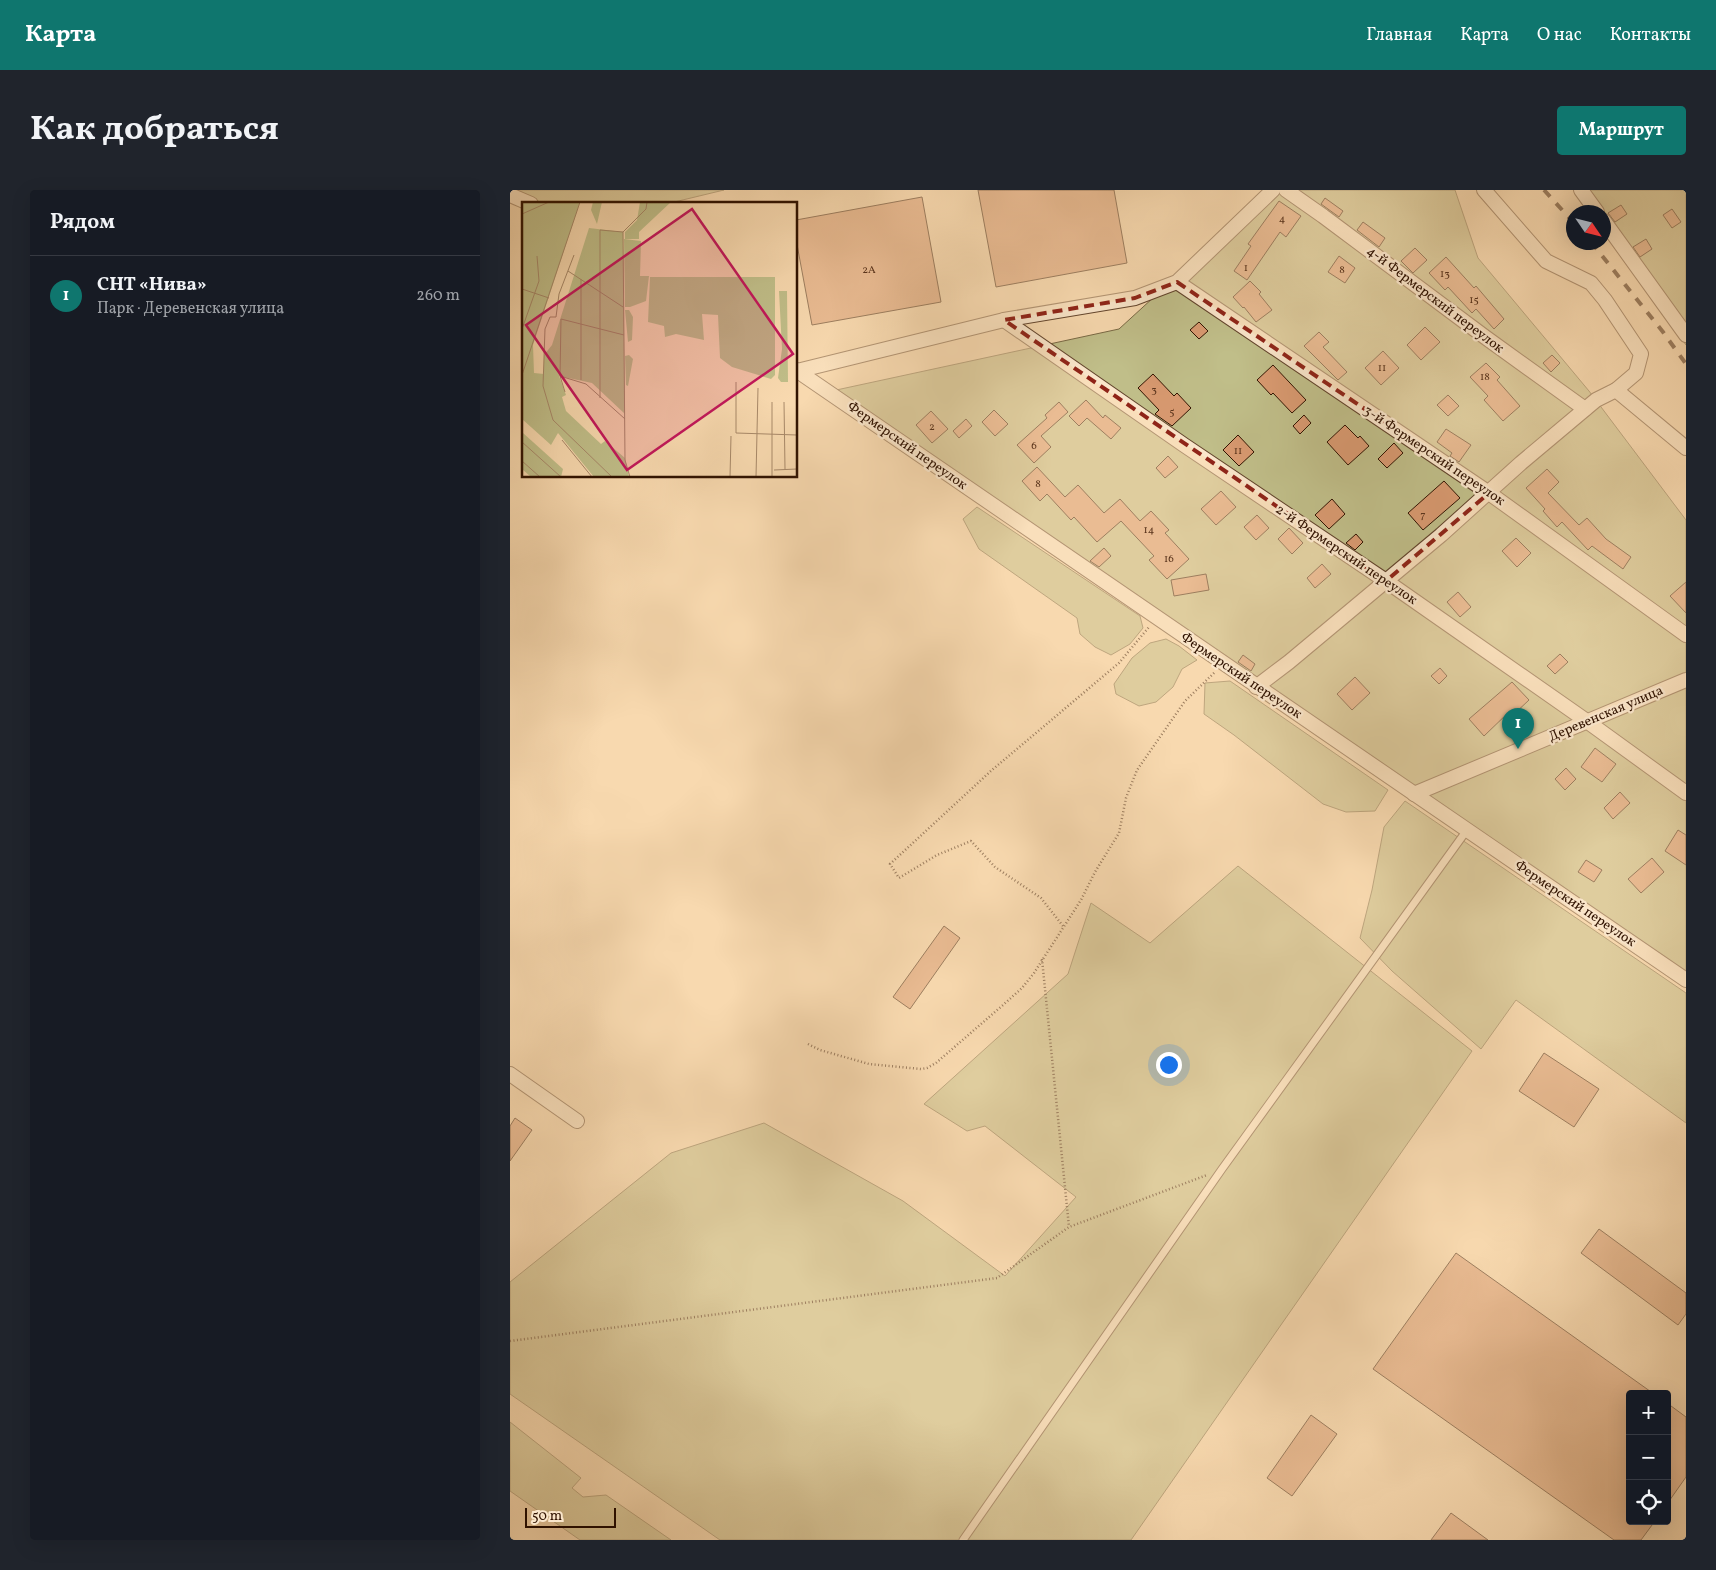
<!DOCTYPE html>
<html lang="ru">
<head>
<meta charset="utf-8">
<style>
	body { margin:0; font-family:Vollkorn,serif; background:#20242c; color:#f1f3f6 }
	.controls { position:absolute; right:15px; bottom:15px; display:grid; overflow:hidden; border-radius:5px; box-shadow:0 5px 20px #0002 }
	.controls button { width:45px; height:45px; display:grid; place-items:center; padding:0; border:0; border-bottom:1px solid #363941; background:#171b24; color:#f1f3f6; font:25px sans-serif }
	.compass { position:absolute; left:1056px; top:15px; width:45px; height:45px; border-radius:50%; background:#171b24; box-shadow:0 5px 20px #0002; rotate:125deg }
	.scale { position:absolute; left:15px; bottom:12px; width:91px; box-sizing:border-box; padding-left:5px; border:2px solid #301200; border-top:0; font-size:14px; line-height:18px; white-space:nowrap; color:#301200; -webkit-text-stroke:4px #fae6cb; paint-order:stroke }
	.you { position:absolute; left:658px; top:874px; width:18px; height:18px; margin:-12px; border:4px solid #fff; border-radius:50%; background:#1a73e8; box-shadow:0 0 0 8px #1a73e833 }
	.badge { display:grid; place-items:center; width:32px; height:32px; border-radius:50%; background:#0f766e; color:#fff; font-size:16px; font-weight:700 }
	.pin { position:absolute; translate:-50% -41px; filter:drop-shadow(0 1px 2px #0008) }
	.pin::after { content:''; position:absolute; top:26px; width:18px; height:15px; background:inherit; clip-path:polygon(0 0,100% 0,50% 100%) }
	.list { margin:0; padding:0; list-style:none }
	h2 { display:flex; justify-content:space-between; align-items:center; height:65px; margin:0; padding:0 20px; font-size:21px }
	h2 small { font-size:16px; font-weight:400; color:#9ea1a6 }
	.list li { display:grid; grid-template-columns:32px 1fr auto; gap:15px; align-items:center; box-sizing:border-box; height:80px; padding:0 20px; border-top:1px solid #363941 }
	.list b { display:block; font-size:19px; white-space:nowrap }
	.list p { margin:0; font-size:16px; white-space:nowrap; color:#9ea1a6 }
	.list em { font-size:16px; font-style:normal; color:#9ea1a6 }
	.icon { flex:none; width:28px; height:28px; fill:none; stroke:currentColor; stroke-width:2; stroke-linecap:round; stroke-linejoin:round }
	.map { position:relative; flex:none; width:1176px; height:1350px; overflow:hidden; border-radius:5px }
	header { display:flex; align-items:center; gap:30px; box-sizing:border-box; height:70px; padding:0 25px; background:#0f766e; color:#fff }
	header strong { font-size:24px }
	nav { display:flex; gap:28px; margin-inline-start:auto; font-size:18px }
	.intro { display:flex; align-items:center; justify-content:space-between; box-sizing:border-box; height:120px; padding:0 30px }
	h1 { margin:0; font-size:35px }
	.button { padding:12px 22px; border-radius:5px; background:#0f766e; color:#fff; font-size:18px; font-weight:700 }
	main { display:flex; gap:30px; padding:0 30px }
	aside { flex:1; background:#171b24; border-radius:5px; box-shadow:0 5px 20px #0002 }
	.map>svg:first-child { display:block }
	.green { fill:#c0be89; stroke:#786844 }
	.building { fill:#d99a71; stroke:#301200 }
	.lines { fill:none; stroke-linecap:round; stroke-linejoin:round }
	.service-casing { stroke:#62442c; stroke-width:9 }
	.minor-casing { stroke:#62442c; stroke-width:16 }
	.path { stroke:#301200; stroke-width:2.5; stroke-dasharray:1 2.5; stroke-linecap:butt }
	.service { stroke:#fae6cb; stroke-width:7 }
	.minor { stroke:#fae6cb; stroke-width:14 }
	.rail { stroke:#301200; stroke-width:4; stroke-dasharray:9 9; stroke-linecap:butt }
	.marked { fill:none; stroke:#8f2418; stroke-width:4; stroke-dasharray:10 6; stroke-linejoin:round }
	.labels { text-anchor:middle; dominant-baseline:central; stroke-width:4.5; stroke-linejoin:round; paint-order:stroke }
	.number-label { font-size:11px; fill:#5a341c }
	.street-label { font-size:14px; fill:#301200; stroke:#fae6cb }
	.inset-road { fill:none; stroke:#a88969; stroke-width:1 }
	.view { fill:#c2185b; fill-opacity:0.15; stroke:#c2185b; stroke-width:2.5 }
	.inset-edge { fill:none; stroke:#301200; stroke-width:2.5 }
</style>
</head>
<body>
<header>
<strong>Карта</strong>
<nav><a>Главная</a><a>Карта</a><a>О нас</a><a>Контакты</a></nav>
</header>
<div class="intro"><h1>Как добраться</h1><a class="button">Маршрут</a></div>
<main>
<aside>
<h2>Рядом<small></small></h2>
<ul class="list">
<li><span class="badge">1</span><div><b>СНТ «Нива»</b><p>Парк · Деревенская улица</p></div><em>260 m</em></li>
</ul>
</aside>
<div class="map">
<svg width="1176" height="1350" viewBox="0 0 1176 1350">
	<rect width="100%" height="100%" fill="#f8d9af"/>
	<filter id="stains"><feTurbulence type="fractalNoise" baseFrequency=".004" numOctaves="4"/><feColorMatrix values="0 0 0 0 .2 0 0 0 0 .09 0 0 0 0 .02 0 0 0 .5 -.17"/></filter>
	<radialGradient id="worn" r=".72"><stop offset=".6" stop-color="#630" stop-opacity="0"/><stop offset="1" stop-color="#630" stop-opacity=".3"/></radialGradient>
	<g class="green">
		<polygon points="6,0 214,0 156,14 33,14"/>
		<polygon points="761,0 945,0 968,68 1079,201 1176,330 1176,789 317,202 609,139"/>
		<polygon points="1064,0 1176,0 1176,155 1094,41 1094,22 1080,22"/>
		<polygon points="467,317 630,426 633,438 620,454 601,465 585,457 570,444 567,428 469,359 453,329"/>
		<polygon points="656,449 669,456 687,470 672,479 663,497 646,512 629,516 606,504 604,494 622,468 640,453"/>
		<polygon points="720,491 878,600 865,621 836,622 813,614 724,545 694,524 695,493"/>
		<polygon points="895,611 1176,803 1176,933 1006,810 971,859 882,781 850,748 862,700 874,637"/>
		<polygon points="728,676 962,861 621,1350 210,1350 0,1204 0,1092 161,963 254,933 393,1011 495,1086 566,1007 475,936 457,941 414,914 558,784 581,713 640,753"/>
		<polygon points="0,1232 71,1288 62,1298 73,1307 96,1305 161,1350 70,1350 0,1301"/>
	</g>
	<g class="building">
		<polygon points="468,0 604,0 617,73 486,97"/>
		<polygon points="412,7 431,112 302,135 286,49 286,30"/>
		<polygon points="815,8 833,21 829,27 811,14"/>
		<polygon points="769,11 791,26 776,47 770,42 737,90 724,81 741,56 738,54"/>
		<polygon points="1111,15 1117,24 1105,32 1098,23"/>
		<polygon points="1162,19 1171,32 1162,38 1153,25"/>
		<polygon points="853,32 875,48 869,57 847,40"/>
		<polygon points="1136,49 1142,59 1130,67 1123,57"/>
		<polygon points="905,58 917,70 903,83 891,71"/>
		<polygon points="829,66 845,78 835,93 818,82"/>
		<polygon points="936,67 964,98 966,96 994,129 984,139 966,119 962,123 938,97 935,100 919,83"/>
		<polygon points="740,91 751,102 749,104 762,120 746,132 734,117 733,118 723,107"/>
		<polygon points="689,132 698,141 689,149 680,140"/>
		<polygon points="915,137 930,152 911,170 897,155"/>
		<polygon points="809,142 819,152 813,157 837,182 828,190 794,156"/>
		<polygon points="873,161 889,178 871,195 855,178"/>
		<polygon points="1042,165 1050,173 1041,182 1033,173"/>
		<polygon points="976,173 990,187 987,190 1010,216 993,231 974,210 978,206 960,187"/>
		<polygon points="763,175 796,210 782,223 763,203 761,205 747,190"/>
		<polygon points="643,184 664,206 667,203 681,218 662,236 645,224 649,220 628,198"/>
		<polygon points="938,205 949,216 938,226 927,215"/>
		<polygon points="576,210 593,228 595,225 611,238 601,249 577,228 569,236 559,226"/>
		<polygon points="549,212 558,222 531,246 541,257 524,273 507,255 537,228 535,225"/>
		<polygon points="484,220 498,234 485,246 472,232"/>
		<polygon points="421,221 438,239 422,253 406,235"/>
		<polygon points="794,225 801,233 790,244 783,236"/>
		<polygon points="456,229 462,236 449,248 443,241"/>
		<polygon points="835,235 848,248 850,246 859,256 838,275 817,252"/>
		<polygon points="936,239 961,255 949,272 940,266 942,263 927,252"/>
		<polygon points="728,245 744,262 729,276 713,260"/>
		<polygon points="884,253 893,263 877,278 868,269"/>
		<polygon points="658,266 668,277 655,288 646,278"/>
		<polygon points="527,277 555,307 568,295 594,323 610,309 630,331 641,321 659,340 655,343 679,369 657,389 639,370 644,366 611,331 587,352 564,327 561,330 537,304 530,311 512,291"/>
		<polygon points="1037,279 1049,292 1038,303 1069,335 1077,328 1096,349 1121,367 1113,379 1082,356 1078,360 1052,332 1047,337 1033,321 1035,319 1016,298"/>
		<polygon points="934,291 950,308 913,340 898,323"/>
		<polygon points="711,301 726,317 706,335 691,319"/>
		<polygon points="822,309 835,324 819,339 805,325"/>
		<polygon points="747,325 759,338 746,350 734,337"/>
		<polygon points="779,338 793,353 782,364 768,349"/>
		<polygon points="846,344 853,352 845,360 836,353"/>
		<polygon points="1006,348 1021,363 1007,377 992,361"/>
		<polygon points="594,358 601,366 589,377 580,371"/>
		<polygon points="812,374 821,384 805,398 797,388"/>
		<polygon points="696,384 699,400 664,406 661,390"/>
		<polygon points="1176,392 1176,423 1160,406"/>
		<polygon points="948,402 961,417 950,427 937,412"/>
		<polygon points="1050,464 1058,472 1045,484 1037,476"/>
		<polygon points="733,465 745,474 741,481 728,472"/>
		<polygon points="930,478 937,486 929,494 921,486"/>
		<polygon points="845,487 860,503 842,520 827,504"/>
		<polygon points="1002,492 1019,510 1003,525 1000,521 974,546 959,529"/>
		<polygon points="1085,558 1106,574 1092,592 1071,577"/>
		<polygon points="1056,578 1066,589 1055,600 1045,589"/>
		<polygon points="1110,602 1120,613 1103,629 1094,618"/>
		<polygon points="1168,640 1176,645 1176,675 1155,661"/>
		<polygon points="1142,668 1154,682 1131,703 1118,689"/>
		<polygon points="1076,670 1092,680 1084,692 1068,682"/>
		<polygon points="434,736 450,748 400,819 383,807"/>
		<polygon points="1034,863 1089,899 1064,937 1009,901"/>
		<polygon points="5,928 22,940 0,971 0,936"/>
		<polygon points="1089,1039 1176,1103 1176,1124 1168,1135 1071,1063"/>
		<polygon points="946,1063 1144,1204 1120,1204 1120,1331 1145,1331 1131,1350 1104,1350 863,1179"/>
		<polygon points="1157,1213 1176,1227 1176,1287 1157,1314"/>
		<polygon points="801,1225 827,1244 782,1306 757,1288"/>
		<polygon points="941,1323 978,1350 921,1350"/>
	</g>
	<g class="lines">
		<defs>
			<polyline id="service" points="453,1350 712,979 957,640"/>
			<g id="minor">
				<polyline points="776,0 813,26 975,147 1075,219"/>
				<polyline points="974,0 1036,71 1081,93 1095,110 1131,164 1126,183 1106,200 1176,258"/>
				<polyline points="1071,0 1087,22"/>
				<polyline points="0,5 21,14"/>
				<polyline points="1094,31 1176,145"/>
				<polyline points="667,92 979,303 1176,445"/>
				<polyline points="494,130 674,255 876,391 1078,532 1176,603"/>
				<polyline points="286,180 1176,790"/>
				<polyline points="287,181 494,130 625,108 667,92 763,0"/>
				<polyline points="746,497 779,472 931,345 1011,273 1086,210 1106,200"/>
				<polyline points="904,604 1176,490"/>
				<polyline points="0,884 67,931"/>
			</g>
		</defs>
		<use href="#service" class="service-casing"/>
		<use href="#minor" class="minor-casing"/>
		<g class="path">
			<polyline points="553,736 531,708 485,677 461,651 427,665 389,688 380,674 482,580 609,473 639,437"/>
			<polyline points="532,769 559,1037"/>
			<polyline points="298,854 310,860 359,874 411,879 417,878 426,873 493,815 512,798 524,783 571,710 585,682 609,643 616,608 627,580 675,511 705,482"/>
			<polyline points="0,1151 487,1088 559,1037 697,985"/>
		</g>
		<use href="#service" class="service"/>
		<use href="#minor" class="minor"/>
		<g class="rail">
			<polyline points="1034,0 1064,33"/>
			<polyline points="1081,52 1153,142 1176,174"/>
		</g>
	</g>
	<path d="M0 0H1176V1350H0ZM 667,92 L 979,303 L 876,391 L 494,130 L 625,108 Z" fill="#f8d9af" fill-opacity=".55" fill-rule="evenodd"/>
	<path class="marked" d="M 667,92 L 979,303 L 876,391 L 494,130 L 625,108 Z"/>
	<g class="labels">
		<g class="number-label">
			<text x="772" y="29">4</text>
			<text x="736" y="78">1</text>
			<text x="359" y="80">2А</text>
			<text x="832" y="80">8</text>
			<text x="935" y="84">13</text>
			<text x="964" y="110">15</text>
			<text x="872" y="178">11</text>
			<text x="975" y="187">18</text>
			<text x="644" y="200">3</text>
			<text x="662" y="222">5</text>
			<text x="422" y="237">2</text>
			<text x="524" y="256">6</text>
			<text x="728" y="261">11</text>
			<text x="528" y="294">8</text>
			<text x="913" y="325">7</text>
			<text x="639" y="340">14</text>
			<text x="659" y="369">16</text>
		</g>
		<g class="street-label">
			<text transform="translate(925 110) rotate(37)">4-й Фермерский переулок</text>
			<text transform="translate(397 256) rotate(35)">Фермерский переулок</text>
			<text transform="translate(924 266) rotate(34)">3-й Фермерский переулок</text>
			<text transform="translate(836 365) rotate(34)">2-й Фермерский переулок</text>
			<text transform="translate(731 486) rotate(34)">Фермерский переулок</text>
			<text transform="translate(1096 524) rotate(-23)">Деревенская улица</text>
			<text transform="translate(1065 714) rotate(34)">Фермерский переулок</text>
		</g>
	</g>
	<g transform="translate(12 12)">
		<rect width="275" height="275" fill="#f8d9af"/>
		<path d="M 0,0 L 58,0 L 11,143 L 12,171 L 22,172 L 22,153 L 30,143 L 67,26 L 101,30 L 103,212 L 70,181 L 37,174 L 44,193 L 40,195 L 44,209 L 79,242 L 83,239 L 103,256 L 107,275 L 72,275 L 36,231 L 29,243 L 0,217 ZM 71,0 L 80,0 L 75,22 L 69,8 ZM 118,0 L 149,0 L 117,30 L 117,37 L 103,37 L 103,30 L 115,18 ZM 102,37 L 119,39 L 118,74 L 127,74 L 124,99 L 108,105 L 103,105 ZM 128,75 L 253,75 L 253,173 L 249,177 L 210,165 L 198,156 L 196,113 L 180,112 L 182,138 L 154,132 L 143,135 L 142,124 L 126,120 ZM 257,89 L 265,89 L 266,180 L 259,180 L 256,176 L 260,147 ZM 103,108 L 107,108 L 111,115 L 110,138 L 106,140 ZM 107,153 L 111,157 L 106,184 L 104,183 L 103,154 ZM 1,231 L 41,267 L 39,275 L 9,275 L 0,267 Z" fill="#c0be89"/>
		<path class="inset-road" d="M 0,12 L 27,0M 101,30 L 103,258 L 108,275M 52,53 L 37,92 L 34,115 L 28,115 L 23,127 L 21,184 L 31,218 L 90,275M 46,69 L 101,105M 59,77 L 59,178M 0,87 L 27,96M 39,117 L 38,174 L 43,190M 39,117 L 102,133M 0,127 L 17,79 L 15,54M 0,173 L 58,0M 38,174 L 64,182 L 103,217M 214,180 L 214,231 L 275,233M 78,196 L 78,28 L 101,30 L 124,7 L 125,0M 250,200 L 250,275M 262,200 L 263,267M 40,238 L 70,275M 0,240 L 39,275M 0,259 L 18,275M 252,268 L 275,267M 208,275 L 209,234M 234,275 L 236,186"/>
		<path class="view" d="M 170,7 L 271,152 L 105,268 L 4,123 Z"/>
		<rect width="275" height="275" class="inset-edge"/>
	</g>
	<rect width="100%" height="100%" filter="url(#stains)"/>
	<rect width="100%" height="100%" fill="url(#worn)"/>
</svg>
<div class="controls">
<button>+</button>
<button>−</button>
<button><svg class="icon" aria-label="locate" viewBox="0 0 24 24"><circle cx="12" cy="12" r="6"/><path d="M12 2v4M12 18v4M2 12h4M18 12h4"/></svg></button>
</div>
<svg class="compass" viewBox="-18 -18 36 36"><path d="M0-13l5 13h-10z" fill="#e53935"/><path d="M0 13l5-13h-10z" fill="#9ea1a6"/></svg>
<div class="scale">50 m</div>
<div class="you"></div>
<div class="pin badge" style="left:1008px;top:559px">1</div>
</div>
</main>
</body>
</html>
